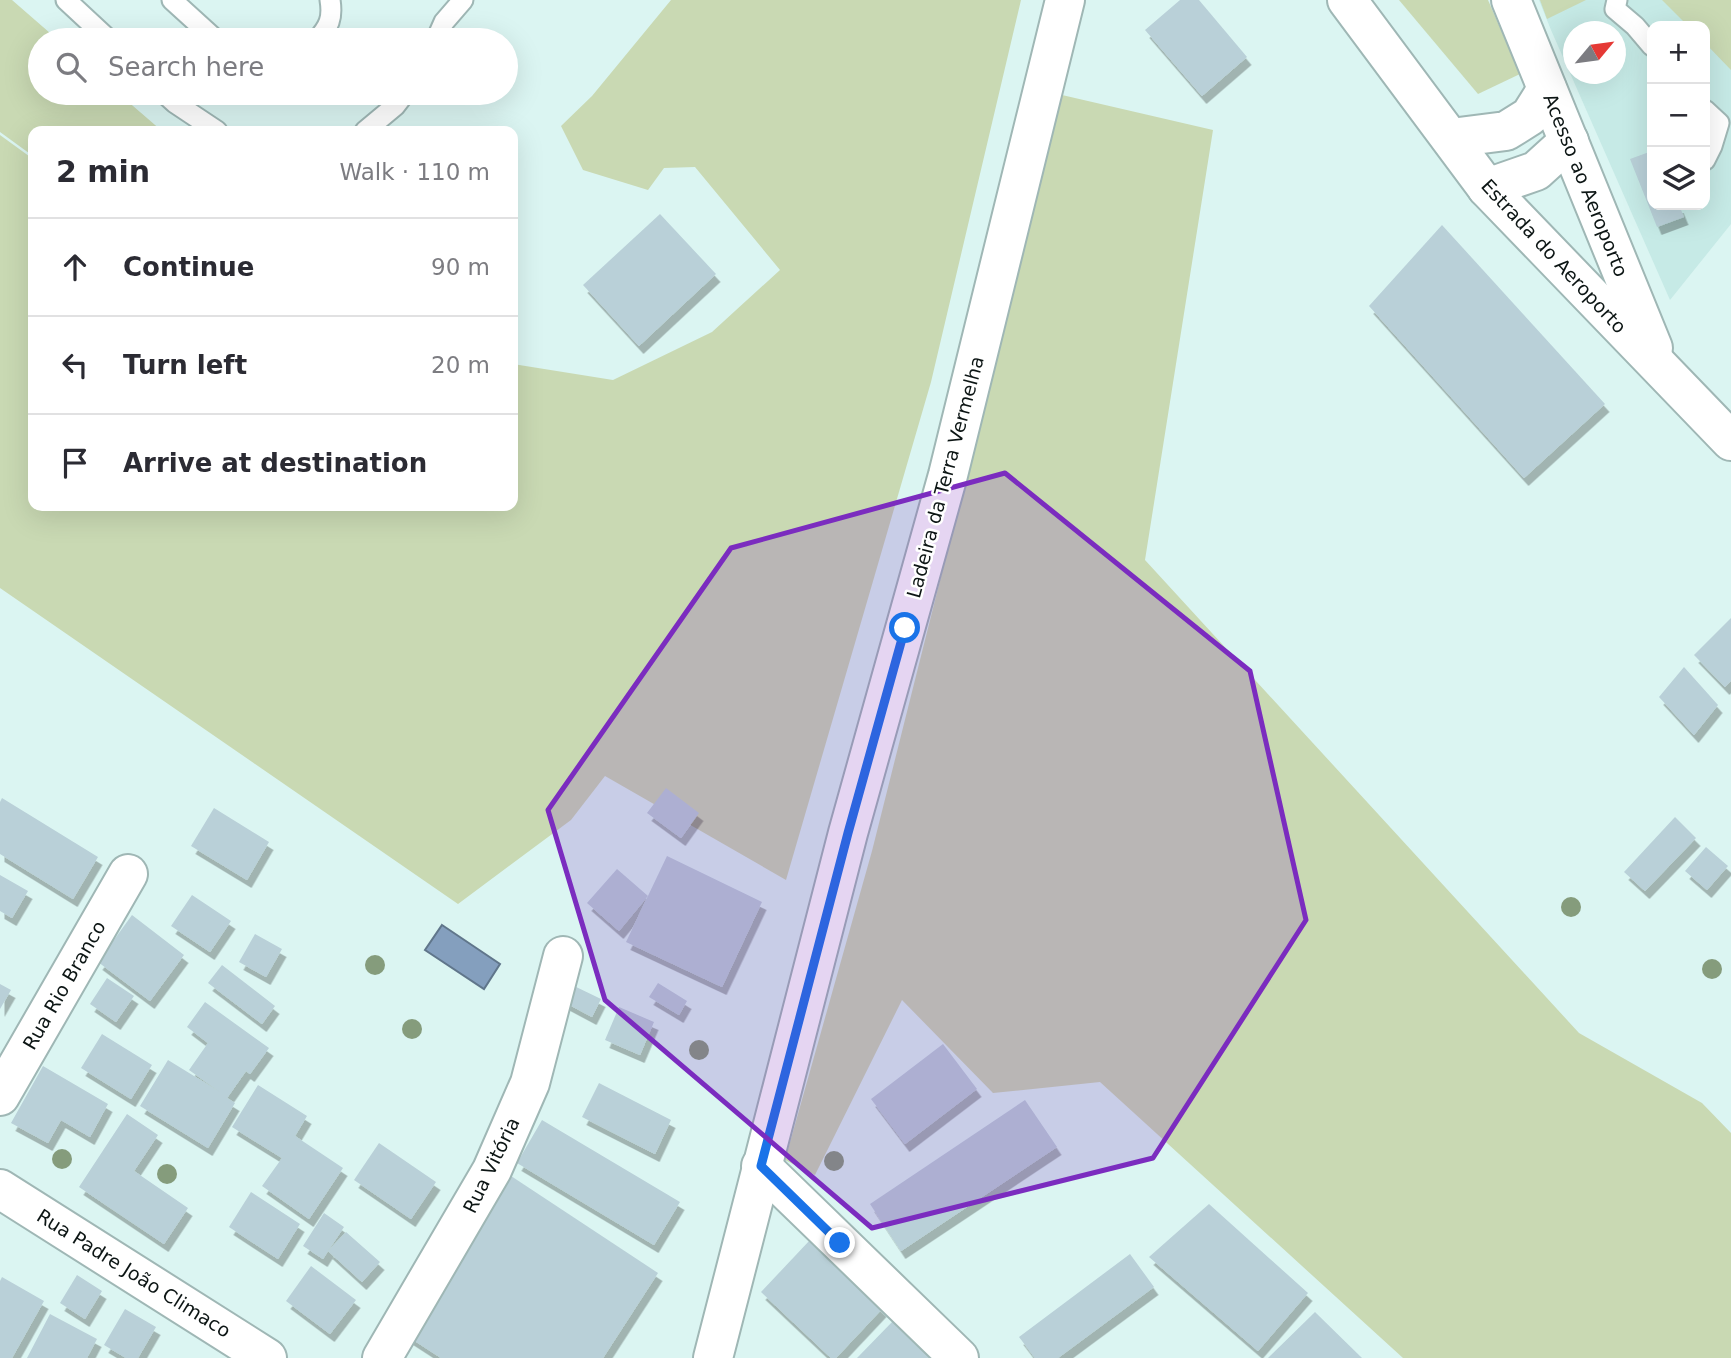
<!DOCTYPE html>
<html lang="en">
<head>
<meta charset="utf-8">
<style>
	body { margin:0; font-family:"DejaVu Sans",sans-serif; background:#f2f2f3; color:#2b2b33 }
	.controls { position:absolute; right:21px; top:21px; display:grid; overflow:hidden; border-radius:14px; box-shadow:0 7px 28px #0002 }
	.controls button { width:63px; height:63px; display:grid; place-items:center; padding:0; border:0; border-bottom:2px solid #e1e1e2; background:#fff; color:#2b2b33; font:35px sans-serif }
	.compass { position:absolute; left:1563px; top:21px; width:63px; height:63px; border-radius:50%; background:#fff; box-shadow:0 7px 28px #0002; rotate:61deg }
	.stop { position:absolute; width:21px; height:21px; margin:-16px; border:5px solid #1a73e8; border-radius:50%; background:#fff }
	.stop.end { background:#1a73e8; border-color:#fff; box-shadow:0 2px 7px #0008 }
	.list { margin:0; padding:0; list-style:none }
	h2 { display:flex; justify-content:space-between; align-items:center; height:91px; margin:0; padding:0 28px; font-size:30px }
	h2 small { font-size:23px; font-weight:400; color:#7c7c81 }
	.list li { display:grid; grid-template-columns:46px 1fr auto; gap:21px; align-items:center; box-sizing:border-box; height:98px; padding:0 28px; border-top:2px solid #e1e1e2 }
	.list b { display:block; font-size:26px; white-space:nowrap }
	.list em { font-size:23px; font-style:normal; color:#7c7c81 }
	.icon { flex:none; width:38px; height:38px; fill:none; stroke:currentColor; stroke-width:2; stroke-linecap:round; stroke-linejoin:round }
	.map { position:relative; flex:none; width:1731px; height:1358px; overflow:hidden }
	.search { position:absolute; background:#fff; box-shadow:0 7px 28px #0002; left:28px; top:28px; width:490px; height:77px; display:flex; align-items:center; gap:18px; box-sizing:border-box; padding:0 24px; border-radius:38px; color:#7c7c81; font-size:26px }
	.panel { position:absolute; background:#fff; box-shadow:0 7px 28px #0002; left:28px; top:126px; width:490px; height:385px; border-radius:14px }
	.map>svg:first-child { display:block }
	.built { fill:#c6eae6; fill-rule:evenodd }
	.green { fill:#c9d9b3 }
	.water { fill:#849fbe; stroke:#60768b; stroke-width:2 }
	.building { fill:#b9d0d8; filter:url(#shadow) }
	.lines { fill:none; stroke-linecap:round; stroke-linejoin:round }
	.lane-casing { stroke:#9fb7b5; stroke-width:23 }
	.street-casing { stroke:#9fb7b5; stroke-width:42 }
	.secondary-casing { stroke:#9fb7b5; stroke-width:42 }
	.lane { stroke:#fff; stroke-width:19 }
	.street { stroke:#fff; stroke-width:38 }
	.secondary { stroke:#fff; stroke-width:38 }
	.tree { fill:#859c7c }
	.route { stroke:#1a73e8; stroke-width:9 }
	.marked { fill:#7b2cbf; fill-opacity:0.2; stroke:#7b2cbf; stroke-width:5; stroke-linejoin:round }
	.labels { text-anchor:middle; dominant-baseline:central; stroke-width:5; stroke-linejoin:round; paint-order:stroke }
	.street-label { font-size:19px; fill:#0c1514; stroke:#fff }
</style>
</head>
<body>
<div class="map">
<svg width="1731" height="1358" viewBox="0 0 1731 1358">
	<defs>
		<filter id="shadow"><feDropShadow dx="4.5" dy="8" stdDeviation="0" flood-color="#0004"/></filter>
	</defs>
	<rect width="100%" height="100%" fill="#dbf5f2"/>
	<path class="built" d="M 1539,0 L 1731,0 L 1731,224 L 1670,300 L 1551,30 ZM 1652,26 L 1705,26 L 1705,205 L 1652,205 ZM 1574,32 L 1616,32 L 1616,74 L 1574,74 Z"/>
	<g class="green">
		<polygon points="0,0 12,0 58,40 40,40 40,93 118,93 162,131 33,131 33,156 0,132"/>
		<polygon points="671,0 1021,0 931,382 786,880 605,776 571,820 458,904 0,588 0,135 33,159 33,506 513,506 513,364 613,380 712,332 780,270 695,167 664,168 648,190 583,170 561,126 592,96"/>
		<polygon points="1399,0 1488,0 1520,74 1478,94"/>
		<polygon points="1540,0 1586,0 1547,19"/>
		<polygon points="1662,0 1731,0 1731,70 1705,43 1705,26 1688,26"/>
		<polygon points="1062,95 1213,130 1145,560 1579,1033 1702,1103 1731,1133 1731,1358 1403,1358 1100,1082 993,1093 902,1000 815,1175 785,1160 872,851"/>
	</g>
	<polygon class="water" points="442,925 500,964 484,989 425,950"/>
	<g class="building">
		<polygon points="1180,0 1199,0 1247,57 1202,96 1145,30"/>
		<polygon points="1652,151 1652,205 1679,205 1684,217 1657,227 1630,159"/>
		<polygon points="660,214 716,274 639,346 583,285"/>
		<polygon points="1442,225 1605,404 1524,478 1369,306"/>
		<polygon points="1731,618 1731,681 1725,687 1694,655"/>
		<polygon points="1684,667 1718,705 1694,735 1659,697"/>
		<polygon points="666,788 699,813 681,838 647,813"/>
		<polygon points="2,798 98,857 73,899 0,854 0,802"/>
		<polygon points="214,808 269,842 247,880 191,846"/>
		<polygon points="1675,817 1696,838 1645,891 1624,872"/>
		<polygon points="1706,847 1728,866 1707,890 1685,871"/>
		<polygon points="667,856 762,902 722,987 626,942"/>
		<polygon points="617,869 648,896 619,931 587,903"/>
		<polygon points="0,875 28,891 12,918 0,911"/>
		<polygon points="192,895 231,921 210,952 171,926"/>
		<polygon points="132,915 184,955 150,1001 98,962"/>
		<polygon points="255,934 282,949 266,977 239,962"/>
		<polygon points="222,965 275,1006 262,1024 208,983"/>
		<polygon points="107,978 134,996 116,1022 90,1004"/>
		<polygon points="658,983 687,1001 679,1015 649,997"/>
		<polygon points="0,984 11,990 0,1009"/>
		<polygon points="570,984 601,999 592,1017 562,1001"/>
		<polygon points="205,1002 269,1048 250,1074 246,1071 227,1098 235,1103 208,1148 140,1106 168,1060 220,1092 189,1070 208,1043 187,1027"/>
		<polygon points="619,1007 654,1022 640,1055 605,1040"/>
		<polygon points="102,1034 152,1065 131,1099 81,1068"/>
		<polygon points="943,1044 977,1089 905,1144 871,1099"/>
		<polygon points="43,1066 108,1104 90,1137 61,1120 48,1143 11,1123"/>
		<polygon points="599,1083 671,1120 655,1154 582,1117"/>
		<polygon points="258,1085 307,1116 295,1136 343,1168 309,1219 262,1186 282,1158 232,1127"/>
		<polygon points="1025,1100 1057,1147 901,1251 870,1204"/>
		<polygon points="127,1114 158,1135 134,1171 188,1208 164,1244 79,1187"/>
		<polygon points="542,1120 680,1202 654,1245 517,1163"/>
		<polygon points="379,1143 436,1182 411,1219 354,1180"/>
		<polygon points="508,1174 658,1273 603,1358 441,1358 404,1334"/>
		<polygon points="251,1192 300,1224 278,1259 229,1227"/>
		<polygon points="1209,1204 1308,1293 1258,1351 1149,1257"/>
		<polygon points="324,1213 344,1227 328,1251 346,1232 380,1262 362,1282 328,1251 323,1259 303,1246"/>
		<polygon points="810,1240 882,1309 836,1358 831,1358 761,1292"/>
		<polygon points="1130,1254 1154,1287 1058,1358 1035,1358 1019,1337"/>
		<polygon points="311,1266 356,1300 330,1334 286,1301"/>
		<polygon points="77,1275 102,1291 85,1319 60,1303"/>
		<polygon points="2,1277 44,1301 12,1358 0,1358 0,1281"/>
		<polygon points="125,1309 156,1327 138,1358 126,1358 104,1345"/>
		<polygon points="1315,1312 1362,1358 1268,1358"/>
		<polygon points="50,1314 97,1339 87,1358 27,1358"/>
		<polygon points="893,1321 930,1358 857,1358"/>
	</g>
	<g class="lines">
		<defs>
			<g id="lane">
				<polyline points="66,0 109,40"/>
				<polyline points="172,0 216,40"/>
				<polyline points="1617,0 1615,9 1635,26 1652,46"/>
				<path d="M 317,40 C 329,27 333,18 330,0"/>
				<polyline points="436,40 444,22 463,0"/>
				<polyline points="164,93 175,103 217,131"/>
				<polyline points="1705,110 1719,123 1712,146 1705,160"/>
				<polyline points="365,131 395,106 405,93"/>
			</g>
			<g id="street">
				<polyline points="0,1096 128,874"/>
				<polyline points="761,1166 959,1358"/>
				<polyline points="0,1189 267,1358"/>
				<polyline points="382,1358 492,1170 530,1083 563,956"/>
			</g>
			<g id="secondary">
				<polyline points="1347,0 1487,188 1731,441"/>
				<polyline points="1511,0 1653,348"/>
				<polyline points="1451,138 1506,131 1530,116 1547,89"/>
				<polyline points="1487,188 1536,171 1569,141"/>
				<polyline points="713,1358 848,833 948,475 1065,0"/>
			</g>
		</defs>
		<use href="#lane" class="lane-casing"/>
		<use href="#street" class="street-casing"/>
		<use href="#secondary" class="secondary-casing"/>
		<use href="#lane" class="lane"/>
		<use href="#street" class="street"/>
		<use href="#secondary" class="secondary"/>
	</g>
	<g class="tree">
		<circle cx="1571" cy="907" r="10"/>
		<circle cx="375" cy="965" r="10"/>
		<circle cx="1712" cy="969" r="10"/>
		<circle cx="412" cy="1029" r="10"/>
		<circle cx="699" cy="1050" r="10"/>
		<circle cx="62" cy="1159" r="10"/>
		<circle cx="834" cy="1161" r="10"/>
		<circle cx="167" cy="1174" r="10"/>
	</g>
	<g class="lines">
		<polyline class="route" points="840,1243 761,1166 848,833 905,628"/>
	</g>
	<path class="marked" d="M 1005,473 L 1250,671 L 1306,920 L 1153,1158 L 872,1228 L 605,1000 L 548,810 L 731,548 Z"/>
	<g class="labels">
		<g class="street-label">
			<text transform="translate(1586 185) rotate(68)">Acesso ao Aeroporto</text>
			<text transform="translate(1554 256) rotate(47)">Estrada do Aeroporto</text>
			<text transform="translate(945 477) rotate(-75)">Ladeira da Terra Vermelha</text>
			<text transform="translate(64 985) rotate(-60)">Rua Rio Branco</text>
			<text transform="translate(491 1165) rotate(-64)">Rua Vitória</text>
			<text transform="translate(134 1273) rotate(32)">Rua Padre João Climaco</text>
		</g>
	</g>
</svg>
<div class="controls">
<button>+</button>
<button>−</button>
<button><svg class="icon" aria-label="layers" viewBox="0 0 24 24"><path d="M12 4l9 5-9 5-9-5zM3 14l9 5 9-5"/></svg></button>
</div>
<svg class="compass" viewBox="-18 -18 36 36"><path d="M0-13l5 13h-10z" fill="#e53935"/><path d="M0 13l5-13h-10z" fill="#7c7c81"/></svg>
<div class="stop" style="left:905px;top:628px"></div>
<div class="stop end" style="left:840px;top:1243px"></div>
<div class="search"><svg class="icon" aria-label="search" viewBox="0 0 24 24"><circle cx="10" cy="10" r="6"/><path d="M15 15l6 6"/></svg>Search here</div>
<section class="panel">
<h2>2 min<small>Walk · 110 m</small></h2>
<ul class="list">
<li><svg class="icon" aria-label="ahead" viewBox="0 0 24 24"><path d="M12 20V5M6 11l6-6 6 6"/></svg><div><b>Continue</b></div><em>90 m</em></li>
<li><svg class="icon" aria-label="left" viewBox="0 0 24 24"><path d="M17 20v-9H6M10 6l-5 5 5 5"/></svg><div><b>Turn left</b></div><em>20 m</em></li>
<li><svg class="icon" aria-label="arrive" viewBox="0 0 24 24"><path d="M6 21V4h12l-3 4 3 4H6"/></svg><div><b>Arrive at destination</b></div></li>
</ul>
</section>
</div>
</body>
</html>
